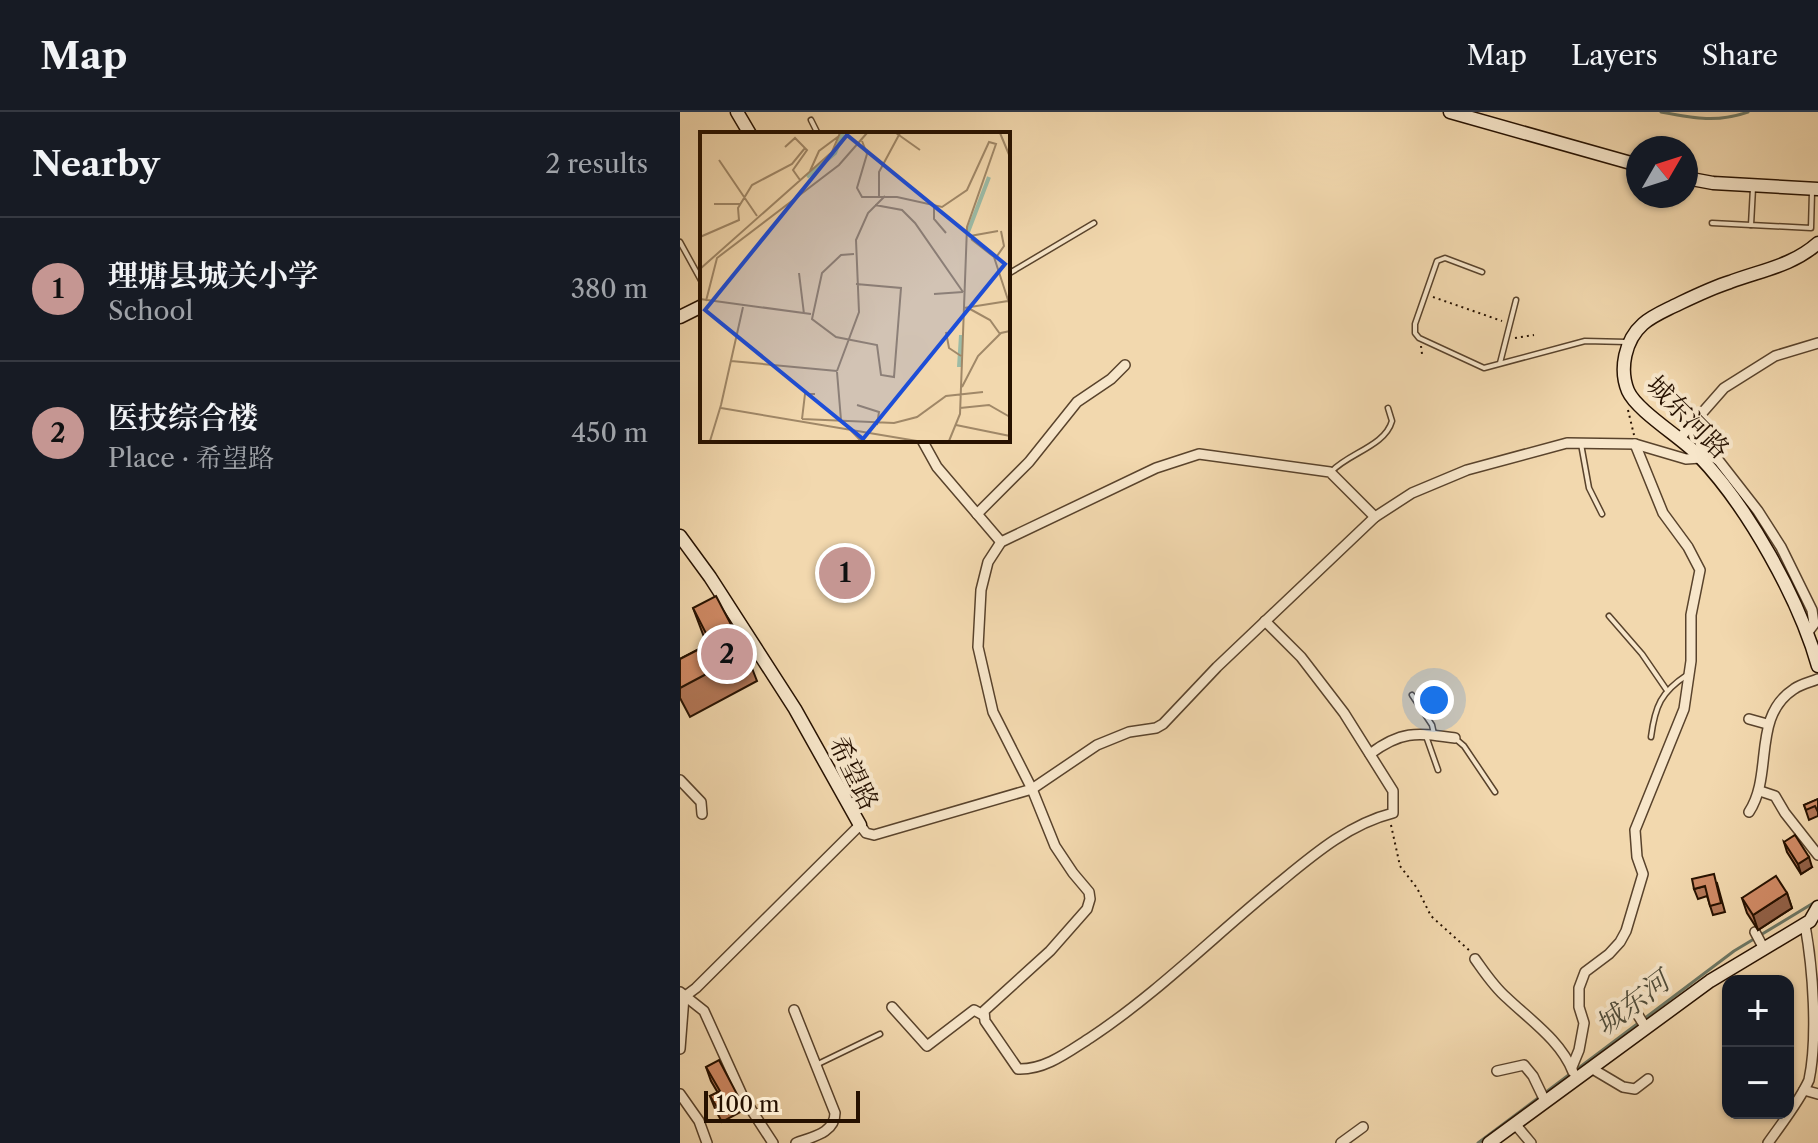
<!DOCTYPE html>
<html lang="en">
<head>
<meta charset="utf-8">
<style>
	body { margin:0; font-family:"Libre Caslon Text","Noto Serif SC",serif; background:#20242c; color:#f1f3f6 }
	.controls { position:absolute; right:24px; bottom:24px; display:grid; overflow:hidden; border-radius:16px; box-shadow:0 2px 6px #0004 }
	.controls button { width:72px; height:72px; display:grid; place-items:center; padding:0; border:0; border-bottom:2px solid #363941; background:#171b24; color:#f1f3f6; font:40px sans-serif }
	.compass { position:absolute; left:946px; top:24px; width:72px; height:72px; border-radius:50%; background:#171b24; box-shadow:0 2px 6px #0004; rotate:51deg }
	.scale { position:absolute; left:24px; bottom:20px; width:156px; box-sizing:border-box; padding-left:8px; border:4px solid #261100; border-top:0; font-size:22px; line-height:28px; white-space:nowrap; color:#261100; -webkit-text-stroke:6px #f7e6ca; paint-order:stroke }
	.you { position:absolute; left:754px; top:588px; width:28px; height:28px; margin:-20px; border:6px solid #fff; border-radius:50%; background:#1a73e8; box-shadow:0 0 0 12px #1a73e833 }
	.badge { display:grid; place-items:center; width:52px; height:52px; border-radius:50%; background:#c59692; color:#111; font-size:26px; font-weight:700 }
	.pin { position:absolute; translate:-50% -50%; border:4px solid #fff; box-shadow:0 2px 8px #0006 }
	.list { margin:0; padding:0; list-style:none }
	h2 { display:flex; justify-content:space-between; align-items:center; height:104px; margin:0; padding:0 32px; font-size:34px }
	h2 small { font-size:26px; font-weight:400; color:#9ea1a6 }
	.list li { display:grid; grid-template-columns:52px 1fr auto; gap:24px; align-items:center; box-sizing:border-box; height:144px; padding:0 32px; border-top:2px solid #363941 }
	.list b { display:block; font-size:30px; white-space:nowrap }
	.list p { margin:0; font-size:26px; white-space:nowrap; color:#9ea1a6 }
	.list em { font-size:26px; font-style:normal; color:#9ea1a6 }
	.map { position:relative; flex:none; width:1138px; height:1031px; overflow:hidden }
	header { display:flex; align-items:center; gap:48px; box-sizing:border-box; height:112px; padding:0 40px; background:#171b24; border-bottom:2px solid #363941 }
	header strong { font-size:38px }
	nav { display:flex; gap:44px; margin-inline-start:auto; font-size:28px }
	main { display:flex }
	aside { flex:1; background:#171b24 }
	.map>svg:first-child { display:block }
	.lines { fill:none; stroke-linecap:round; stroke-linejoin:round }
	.stream { stroke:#6d7764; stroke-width:3 }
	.lane-casing { stroke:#59432c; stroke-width:7 }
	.street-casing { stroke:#59432c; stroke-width:12 }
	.secondary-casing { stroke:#261100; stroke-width:15 }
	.path { stroke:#261100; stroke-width:2; stroke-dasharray:2 4; stroke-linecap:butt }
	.lane { stroke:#f7e6ca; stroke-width:4 }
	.street { stroke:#f7e6ca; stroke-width:9 }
	.secondary { stroke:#f7e6ca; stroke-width:12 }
	.wall { fill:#b37757; stroke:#261100; stroke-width:2 }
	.shaded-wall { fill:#926147; stroke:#261100; stroke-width:2 }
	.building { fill:#d08a65; stroke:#261100; stroke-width:2 }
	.labels { text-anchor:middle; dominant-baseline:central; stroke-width:8; stroke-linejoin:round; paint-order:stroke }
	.street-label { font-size:26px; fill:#261100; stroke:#f7e6ca }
	.water-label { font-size:28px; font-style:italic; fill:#4f4c3a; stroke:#f7e6ca }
	.inset-river { fill:none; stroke:#9cbba6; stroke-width:4 }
	.inset-road { fill:none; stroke:#a08868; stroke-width:2 }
	.view { fill:#1d4ed8; fill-opacity:0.15; stroke:#1d4ed8; stroke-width:4 }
	.inset-edge { fill:none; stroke:#261100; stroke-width:4 }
</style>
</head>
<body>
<header>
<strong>Map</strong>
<nav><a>Map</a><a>Layers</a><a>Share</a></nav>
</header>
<main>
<aside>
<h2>Nearby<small>2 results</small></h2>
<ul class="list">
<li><span class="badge">1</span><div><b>理塘县城关小学</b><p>School</p></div><em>380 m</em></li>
<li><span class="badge">2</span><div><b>医技综合楼</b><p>Place · 希望路</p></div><em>450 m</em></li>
</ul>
</aside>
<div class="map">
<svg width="1138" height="1031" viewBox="0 0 1138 1031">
	<rect width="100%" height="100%" fill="#f2d8ae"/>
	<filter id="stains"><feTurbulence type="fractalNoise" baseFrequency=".0025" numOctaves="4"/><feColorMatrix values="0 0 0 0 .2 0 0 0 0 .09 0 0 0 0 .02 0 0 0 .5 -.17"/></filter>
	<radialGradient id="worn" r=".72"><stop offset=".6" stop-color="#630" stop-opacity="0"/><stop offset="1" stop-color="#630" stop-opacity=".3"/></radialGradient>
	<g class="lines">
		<g class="stream">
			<path d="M 981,0 C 1013,6 1037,11 1068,0"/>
			<polyline points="896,958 1054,839 1135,790"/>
			<polyline points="798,1031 890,962"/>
		</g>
		<defs>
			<g id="lane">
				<polyline points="131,8 138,22"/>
				<polyline points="1073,76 1071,113 1131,116 1132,80"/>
				<polyline points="1032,111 1071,113"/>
				<polyline points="0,130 22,170"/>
				<polyline points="802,160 765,146 757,149 735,212 735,221 739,226 804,256 905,229 947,230"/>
				<polyline points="328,162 414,111"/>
				<polyline points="820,251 836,188"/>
				<polyline points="901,332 909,376 922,402"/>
				<path d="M 652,359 C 669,341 705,334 712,309 L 708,296"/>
				<polyline points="929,504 962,542 986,577"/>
				<polyline points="732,583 752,613 754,622"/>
				<polyline points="746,624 758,658"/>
				<path d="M 971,625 C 975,594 981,580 1007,563"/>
				<polyline points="777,628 784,634 815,680"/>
				<polyline points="138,952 200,922"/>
			</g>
			<g id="street">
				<polyline points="1000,326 1044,276 1095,244 1138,231"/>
				<polyline points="242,328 257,355 321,430"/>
				<polyline points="1013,338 1032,343 1039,349 1078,399 1101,435 1132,498 1134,512 1128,520"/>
				<polyline points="297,402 349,350 397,290 431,267 445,253"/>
				<path d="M 585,509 L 621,545 L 664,601 L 713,679 L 713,701 C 669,712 633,743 599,771 C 536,822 478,881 410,926 C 388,940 365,958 338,957 L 305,909 L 304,899 L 370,839 L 407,797 L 410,787 L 409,780 L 393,761 L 375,734 L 352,677 L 313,600 L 298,535 L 301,478 L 308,450 L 321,430 L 476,356 L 519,342 L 650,360 L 695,405"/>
				<polyline points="1069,607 1087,612"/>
				<path d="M 690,642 C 722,618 737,621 775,626"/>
				<polyline points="0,668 21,690 22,702"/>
				<polyline points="1080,679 1095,684 1105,701 1138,743"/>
				<path d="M 1069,700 C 1094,662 1071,605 1114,577 C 1121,572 1131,570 1138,567"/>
				<polyline points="1075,820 1083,835"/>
				<path d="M 795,847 C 805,861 814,875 827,886 C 850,908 881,929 893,960"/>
				<polyline points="0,880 24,899 63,985 93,1031"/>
				<polyline points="212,895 247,934 294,898 303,903"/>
				<path d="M 114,898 L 155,1001 C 155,1021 132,1025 116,1031"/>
				<polyline points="956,900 966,916"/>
				<polyline points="0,937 4,885 16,876 180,713 186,721 194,723 352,677 417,633 449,620 476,616 483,612 537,555 695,405 732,381 787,358 887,331 955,332 1006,347 1021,346"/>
				<polyline points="892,955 899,938 904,911 899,895 899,876 905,860 929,842 940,830 946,819 963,762 957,745 955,718 1004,597 1011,549 1011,503 1020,458 1008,435 983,401 955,332"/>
				<polyline points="911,956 943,975 955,977 968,967"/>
				<polyline points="817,959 844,953 853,964 865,989"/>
				<polyline points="1124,978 1138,982"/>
				<polyline points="0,982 19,1009 27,1031"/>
				<polyline points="835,1012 851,1031"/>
				<polyline points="661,1031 683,1015"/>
				<path d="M 1088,1031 C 1102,1011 1119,990 1129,968 C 1138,925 1133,857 1125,813"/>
			</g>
			<g id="secondary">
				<polyline points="57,0 70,22"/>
				<polyline points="770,0 958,53"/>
				<polyline points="1006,66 1033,71 1138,77"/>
				<path d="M 1138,131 C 1112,154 1082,158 1050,170 C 1031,176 1013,185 994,194 C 984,199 972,204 963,212 C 945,228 939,257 948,279 C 957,299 1002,326 1019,344 C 1068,395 1119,487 1138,554"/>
				<polyline points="0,205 22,194"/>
				<polyline points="0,424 30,465 115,597 180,713"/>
				<polyline points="809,1031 1030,869 1130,809 1138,795"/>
			</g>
		</defs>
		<use href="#lane" class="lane-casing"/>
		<use href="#street" class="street-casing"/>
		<use href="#secondary" class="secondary-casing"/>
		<g class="path">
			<polyline points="753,185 822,209"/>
			<polyline points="835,226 854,223"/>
			<polyline points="741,234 742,242"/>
			<polyline points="948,298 954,323"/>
			<polyline points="711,713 720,754 737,776 751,804 790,839"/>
		</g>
		<use href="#lane" class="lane"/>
		<use href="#street" class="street"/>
		<use href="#secondary" class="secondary"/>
	</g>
	<g class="wall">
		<polygon points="13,496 66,541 77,569 10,605 0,586 0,547 27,533"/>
		<polygon points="1138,687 1138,704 1129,708 1124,693"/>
		<polygon points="1104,730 1132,755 1121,762 1107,740"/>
		<polygon points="1037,771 1045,800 1033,803 1027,784 1018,787 1014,777"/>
		<polygon points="1107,781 1112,796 1078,818 1067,801 1062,786"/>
		<polygon points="26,955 58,984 64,998 42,1010 36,999 30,984 38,981 31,969"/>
	</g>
	<g class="shaded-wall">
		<polygon points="1129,745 1132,755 1121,762 1118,752"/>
		<polygon points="1107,781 1112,796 1078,818 1073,803"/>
	</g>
	<g class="building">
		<polygon points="36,484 66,541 0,576 0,547 31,531 13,496"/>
		<polygon points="1138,687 1138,700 1135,694 1126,698 1124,693"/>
		<polygon points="1115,723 1129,745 1118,752 1104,730"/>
		<polygon points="1034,762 1041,791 1030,794 1025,774 1014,777 1012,767"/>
		<polygon points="1096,764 1107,781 1073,803 1062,786"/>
		<polygon points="39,948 58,984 37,995 30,984 40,979 26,955"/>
	</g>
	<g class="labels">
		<g class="street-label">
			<text transform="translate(1008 305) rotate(45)">城东河路</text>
			<text transform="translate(174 661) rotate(64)">希望路</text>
		</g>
		<g class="water-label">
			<text transform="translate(952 891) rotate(-37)">城东河</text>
		</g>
	</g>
	<g transform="translate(20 20)">
		<rect width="310" height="310" fill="#f2d8ae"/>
		<path class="inset-river" d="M 107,45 L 135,21 L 143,1M 268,100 L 289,45M 259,235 L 261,203"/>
		<path class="inset-road" d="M 196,1 L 220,18M 300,1 L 310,25M 162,9 L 167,22 L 157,56 L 162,65 L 197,65 L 242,75 L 267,58 L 289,10 L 296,12 L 267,95 L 260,282 L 249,309M 85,15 L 95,6 L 107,18 L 93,38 L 100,48M 19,28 L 57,84M 110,39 L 119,19 L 139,4M 179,65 L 179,40 L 200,1M 14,72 L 41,72M 175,73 L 202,78 L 215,91 L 263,160M 234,73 L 234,87 L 246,101M 270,104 L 298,99M 0,105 L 39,88 L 38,76 L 52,53 L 92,32 L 105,16M 271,107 L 294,125 L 310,174M 154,122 L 141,123 L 122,141 L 112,187 L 136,205 L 177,213 L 181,243 L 194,245 L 201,156 L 156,152M 295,127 L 304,114 L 301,99M 0,137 L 132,20 L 140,1M 99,141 L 104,182M 234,162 L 263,160M 0,167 L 111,182M 6,169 L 17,126 L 139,33 L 167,1M 264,176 L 308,169M 270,177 L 290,188 L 300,202M 246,200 L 249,216 L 261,224M 31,229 L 137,239M 137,239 L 159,180 L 156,108 L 168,81 L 185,64M 137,240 L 141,288 L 161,309M 262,255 L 278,224 L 301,201 L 310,199M 21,273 L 43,175M 157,273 L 179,280 L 177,293M 21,276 L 217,309M 260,276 L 289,273 L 310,285M 102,287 L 194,291 L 217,285 L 246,264 L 283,260M 102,287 L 105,262 L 115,262M 256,293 L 310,304M 10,309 L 21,273"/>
		<path class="view" d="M 147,3 L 305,132 L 163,307 L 5,178 Z"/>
		<rect width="310" height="310" class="inset-edge"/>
	</g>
	<rect width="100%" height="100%" filter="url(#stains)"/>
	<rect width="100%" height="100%" fill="url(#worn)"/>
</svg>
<div class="controls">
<button>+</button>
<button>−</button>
</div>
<svg class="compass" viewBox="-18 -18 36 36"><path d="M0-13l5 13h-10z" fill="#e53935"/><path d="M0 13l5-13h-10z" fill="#9ea1a6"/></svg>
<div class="scale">100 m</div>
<div class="you"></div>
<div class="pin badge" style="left:165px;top:461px">1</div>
<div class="pin badge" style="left:47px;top:542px">2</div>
</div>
</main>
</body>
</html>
